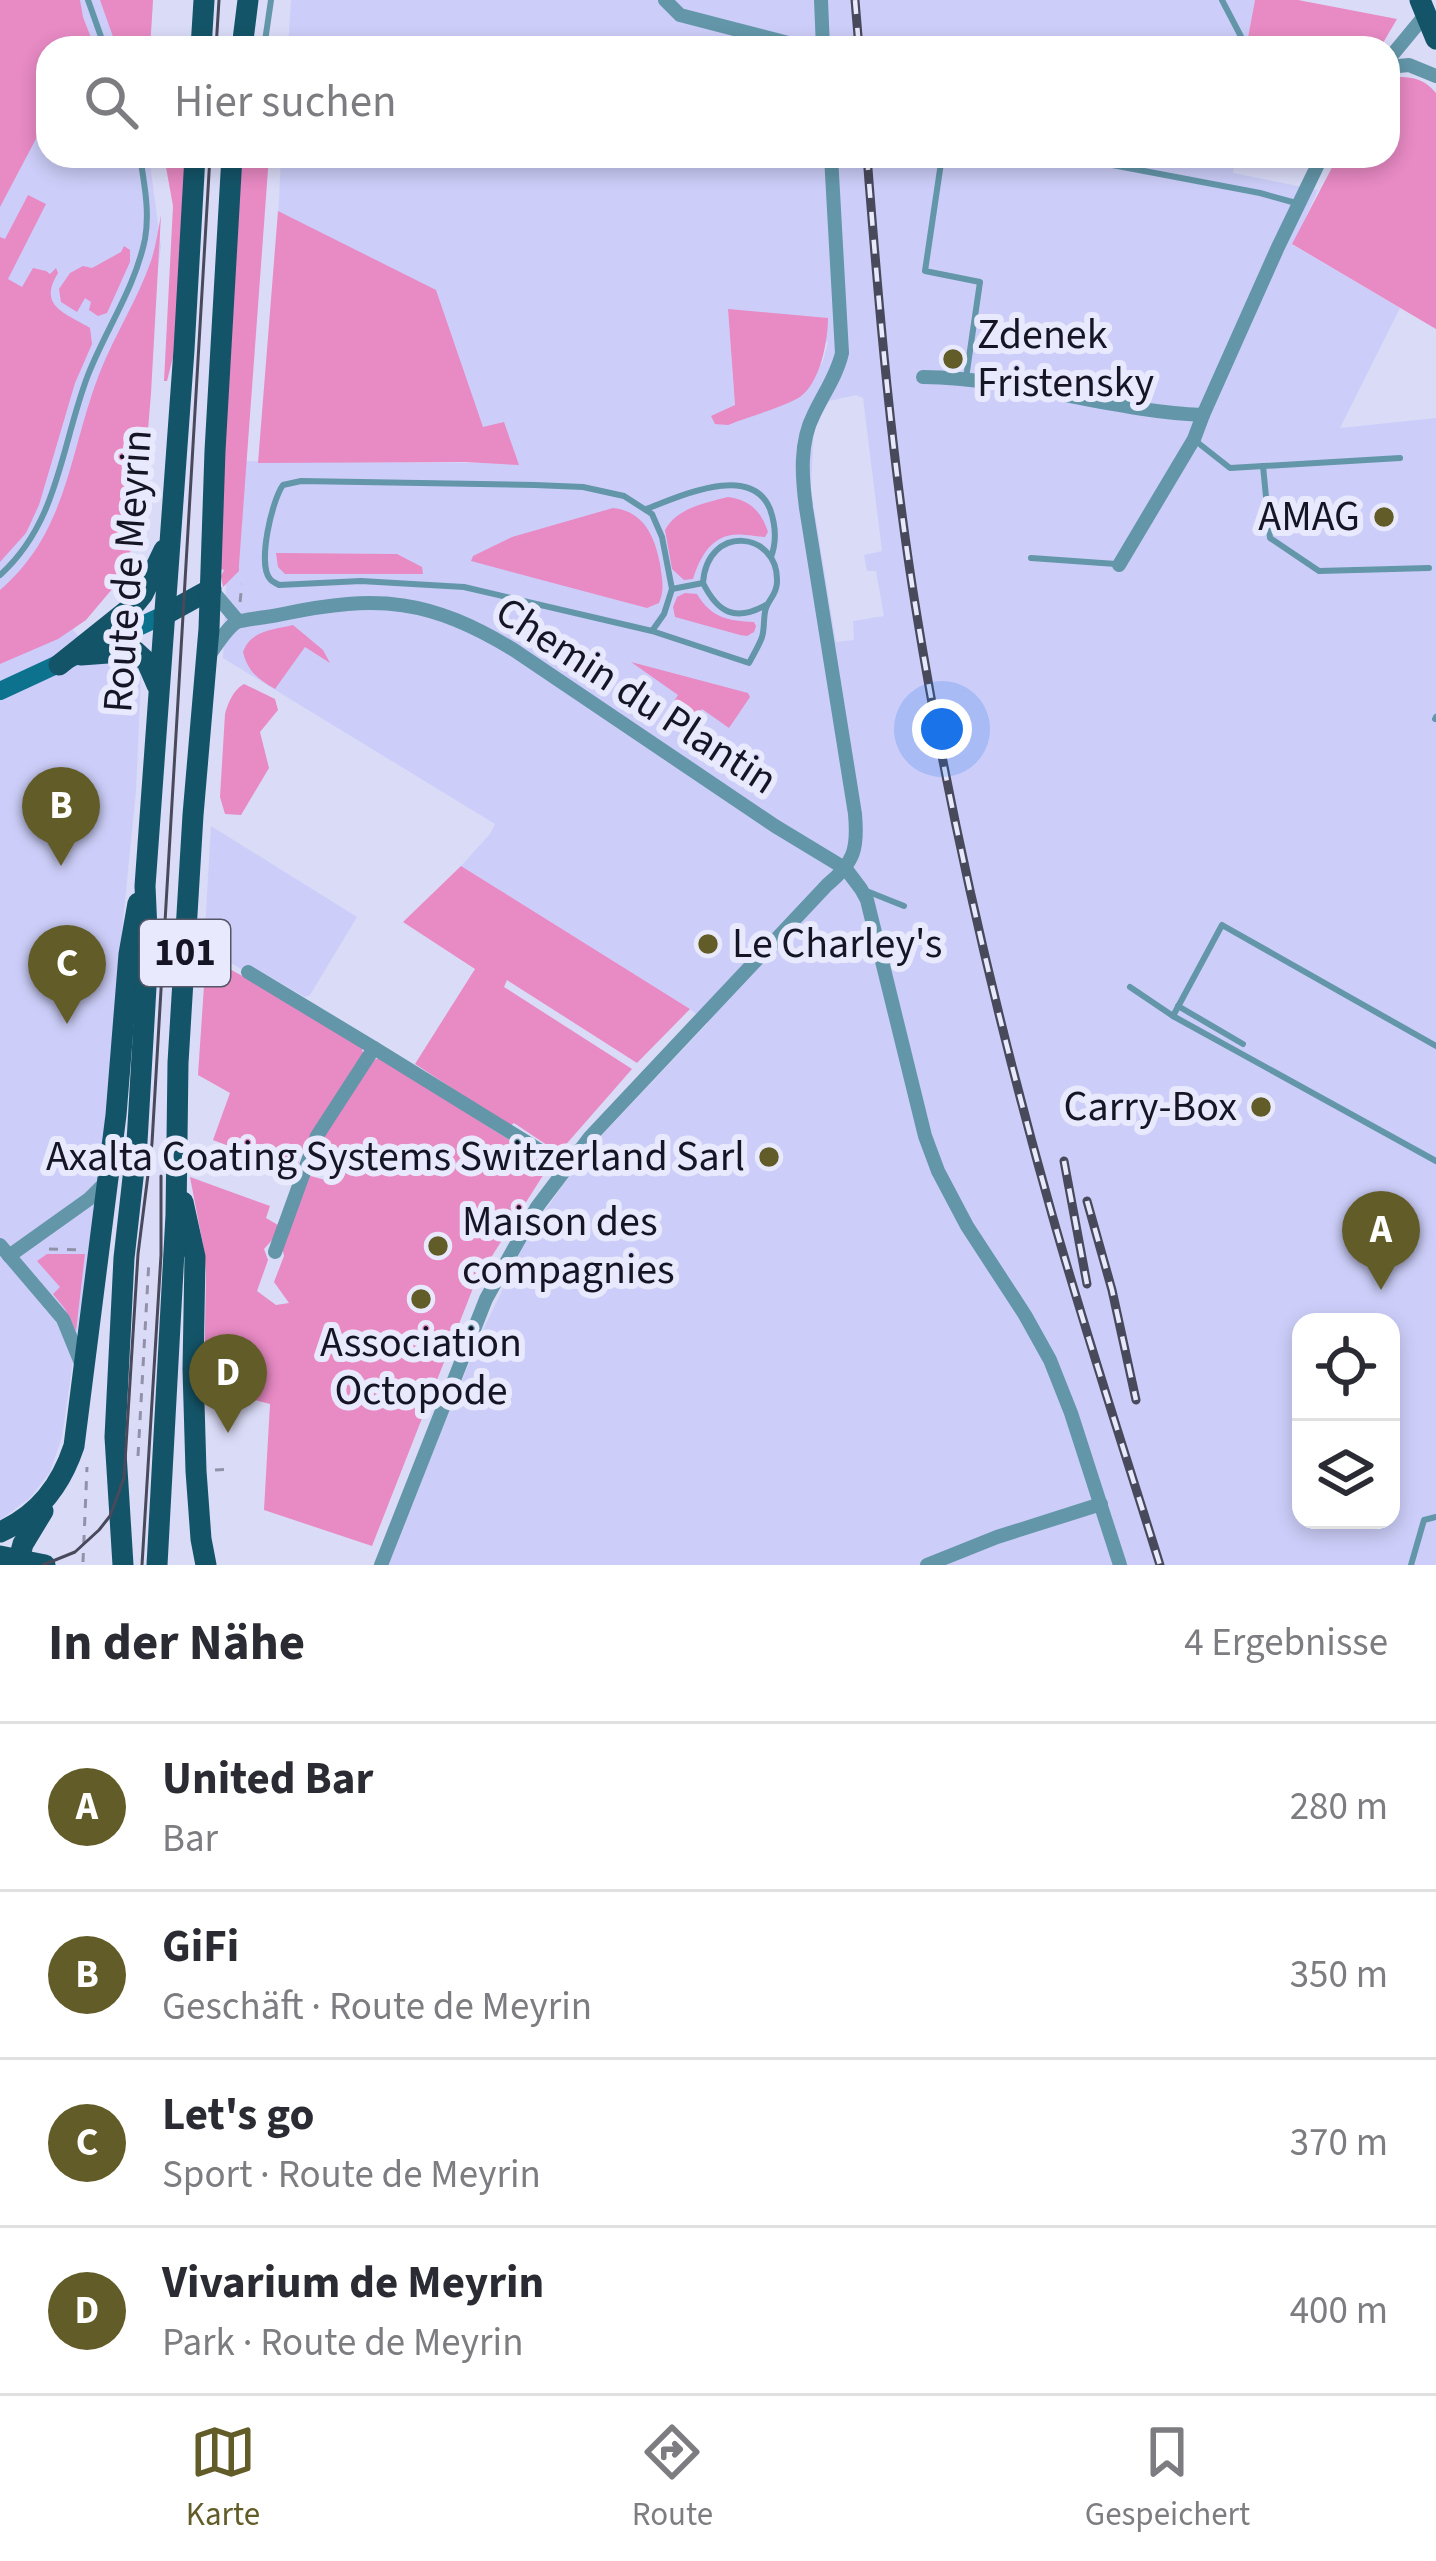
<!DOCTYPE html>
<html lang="de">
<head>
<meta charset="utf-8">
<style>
	body { margin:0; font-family:"Source Sans 3",sans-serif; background:#f7f7f7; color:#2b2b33 }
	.controls { position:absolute; right:36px; bottom:36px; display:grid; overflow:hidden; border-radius:24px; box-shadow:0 6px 18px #0003 }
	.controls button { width:108px; height:108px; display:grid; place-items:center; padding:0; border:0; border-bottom:3px solid #e1e1e2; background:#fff; color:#2b2b33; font:60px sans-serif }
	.you { position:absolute; left:942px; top:729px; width:42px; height:42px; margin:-30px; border:9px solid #fff; border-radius:50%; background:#1a73e8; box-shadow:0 0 0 18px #1a73e833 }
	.badge { display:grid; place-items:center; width:78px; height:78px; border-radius:50%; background:#625c29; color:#fff; font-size:39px; font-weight:700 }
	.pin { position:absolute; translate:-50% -99px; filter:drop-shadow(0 3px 6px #0008) }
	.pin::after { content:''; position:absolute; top:63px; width:42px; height:36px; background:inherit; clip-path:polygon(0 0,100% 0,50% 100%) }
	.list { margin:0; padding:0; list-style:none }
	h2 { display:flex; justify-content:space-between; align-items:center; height:156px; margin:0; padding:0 48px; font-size:51px }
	h2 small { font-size:39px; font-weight:400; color:#7c7c81 }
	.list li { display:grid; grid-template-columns:78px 1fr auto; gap:36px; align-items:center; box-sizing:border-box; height:168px; padding:0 48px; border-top:3px solid #e1e1e2 }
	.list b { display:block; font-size:45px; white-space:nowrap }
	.list p { margin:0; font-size:39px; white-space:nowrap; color:#7c7c81 }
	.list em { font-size:39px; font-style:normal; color:#7c7c81 }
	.icon { flex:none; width:66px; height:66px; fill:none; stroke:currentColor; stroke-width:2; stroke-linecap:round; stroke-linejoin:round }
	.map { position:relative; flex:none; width:1436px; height:1565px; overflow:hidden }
	.search { position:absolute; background:#fff; box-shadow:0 6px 18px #0003; left:36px; right:36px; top:36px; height:132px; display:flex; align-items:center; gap:30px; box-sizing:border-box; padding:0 42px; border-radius:36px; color:#7c7c81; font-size:45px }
	.sheet { height:828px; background:#fff }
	nav { display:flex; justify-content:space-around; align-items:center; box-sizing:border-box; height:168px; border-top:3px solid #e1e1e2; background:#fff; font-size:33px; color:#7c7c81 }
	nav a { display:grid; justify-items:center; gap:6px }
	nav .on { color:#625c29 }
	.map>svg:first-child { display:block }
	.built { fill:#cccef9; fill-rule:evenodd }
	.green { fill:#e88ac4 }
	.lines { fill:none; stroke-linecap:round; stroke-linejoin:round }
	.path { stroke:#9192a9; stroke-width:3; stroke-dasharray:9 9; stroke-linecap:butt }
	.service { stroke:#6396a9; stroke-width:6 }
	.minor { stroke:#6396a9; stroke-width:14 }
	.secondary { stroke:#0c728e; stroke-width:18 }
	.primary { stroke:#145468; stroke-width:21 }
	.tram { stroke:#49495c; stroke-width:3 }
	.rail-casing { stroke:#49495c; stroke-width:9 }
	.rail { stroke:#e8e9fc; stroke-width:4.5; stroke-dasharray:14; stroke-linecap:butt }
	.poi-dot { fill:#625c29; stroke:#e8e9fc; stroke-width:4.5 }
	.labels { text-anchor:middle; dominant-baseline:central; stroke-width:12; stroke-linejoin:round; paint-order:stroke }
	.shield { fill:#e8e9fc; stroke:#545566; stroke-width:3 }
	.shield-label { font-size:39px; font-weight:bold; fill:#151525 }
	.poi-label { font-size:42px; fill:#151525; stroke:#e8e9fc; text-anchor:start }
	.street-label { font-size:42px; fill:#151525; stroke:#e8e9fc }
</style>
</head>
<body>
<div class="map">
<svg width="1436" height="1565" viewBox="0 0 1436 1565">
	<rect width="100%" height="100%" fill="#dadbf7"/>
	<g class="built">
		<polygon points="0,0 153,0 150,48 48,48 48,156 149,156 161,247 115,573 73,630 102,664 127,660 141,677 136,791 122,931 109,1111 62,1437 50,1472 30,1498 0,1520"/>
		<polygon points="291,0 1255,0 1246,48 288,48"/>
		<path d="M 281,156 L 1235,156 L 1233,173 L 1318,190 L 1293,245 L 1400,308 L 1340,428 L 1436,418 L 1436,1565 L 387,1565 L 481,1334 L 528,1237 L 566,1180 L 599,1138 L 708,1023 L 690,1009 L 461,866 L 490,834 L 495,824 L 223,658 L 231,461 L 487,463 L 278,222 ZM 728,310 L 828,342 L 823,361 L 803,395 L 735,405 ZM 856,395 L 863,398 L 882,551 L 864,555 L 867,571 L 876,571 L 884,616 L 853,621 L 854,640 L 836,642 L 811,490 L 815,404 ZM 1301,1322 L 1391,1322 L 1391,1520 L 1301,1520 Z"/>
		<polygon points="211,826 357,917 310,995 305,997 251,966 241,969 204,947"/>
	</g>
	<g class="green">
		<polygon points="0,0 80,0 83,17 95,48 48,48 48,116 0,207"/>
		<polygon points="100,0 153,0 150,48 117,48"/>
		<polygon points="1255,0 1298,0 1397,19 1380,48 1246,48"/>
		<path d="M 1396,77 C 1414,77 1424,79 1436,93 L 1436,329 L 1292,244 L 1338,156 L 1388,156 L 1388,81 Z"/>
		<polygon points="164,156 187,156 176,345 167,381 164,381 173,206"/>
		<polygon points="242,156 269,156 239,565 239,571 223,587 221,576 224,570 220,569 223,461"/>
		<path d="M 28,195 L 46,204 L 8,279 L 22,287 L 33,268 L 46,271 L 50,274 L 56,268 L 58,273 C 37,307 66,313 90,328 L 92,344 L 75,383 L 39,505 L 26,533 L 0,562 L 0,237 L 5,239 Z"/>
		<polygon points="278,211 436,290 483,427 504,422 519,465 465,462 258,463"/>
		<path d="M 161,215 L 151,393 L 141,516 L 129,556 L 113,588 L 86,620 L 58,639 L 0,664 L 0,590 C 69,531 69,450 100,372 C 115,334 138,299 151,261 C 156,246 158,231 161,215 Z"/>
		<polygon points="124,246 130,250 130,262 107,313 98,316 89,310 91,302 85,298 77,312 61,302 59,289 70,273 83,266 92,268 121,252"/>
		<path d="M 728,309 L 828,318 C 828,341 820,383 800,397 C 784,407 747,417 728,425 L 715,424 L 711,416 L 735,405 Z"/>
		<path d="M 728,497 C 750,500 761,511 768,532 L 765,537 C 758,537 752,535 745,535 C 714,531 701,554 693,579 L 684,580 L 672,569 L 665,530 C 677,508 705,503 728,497 Z"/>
		<path d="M 613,508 C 644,511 655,537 660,564 C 662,579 665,589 659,603 L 647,608 L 471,561 L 473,556 L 512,537 Z"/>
		<polygon points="276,553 397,554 422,567 423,574 285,574 278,567"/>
		<path d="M 685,593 L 697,594 C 711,618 729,621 754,622 L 756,626 L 754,632 L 747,636 L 740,635 L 675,617 L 673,607 L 677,597 Z"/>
		<path d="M 293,625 L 323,650 L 330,663 L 305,647 L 275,689 C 258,679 248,672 243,652 C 251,630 273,630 293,625 Z"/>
		<polygon points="631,662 748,693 750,697 729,728 702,709 696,716 674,701 678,695"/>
		<path d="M 244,684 L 275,699 L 278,710 L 260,732 L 269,768 L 241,815 L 225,814 L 220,797 L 225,714 C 228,703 233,690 244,684 Z"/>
		<polygon points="461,866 690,1009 637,1063 507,980 504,987 632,1069 562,1149 556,1151 514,1123 510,1126 415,1064 475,969 403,922"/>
		<polygon points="206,956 308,1012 362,1046 363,1055 305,1149 300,1150 298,1172 213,1140 230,1093 198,1075"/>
		<polygon points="380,1058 547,1164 547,1169 475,1283 372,1546 264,1510 270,1404 204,1386 206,1273 204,1250 190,1177 270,1206 266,1218 278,1225 273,1239 264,1249 268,1260 257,1291 276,1305 289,1303 274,1282 284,1256 282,1246 307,1175 325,1180 334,1158 318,1151 325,1134 372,1060"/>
		<polygon points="47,1254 85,1254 76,1331 65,1309 53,1294 60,1287 37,1261"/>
	</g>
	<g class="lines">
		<g class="path">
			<polyline points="240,602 242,584"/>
			<polyline points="207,953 235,969"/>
			<polyline points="49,1249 81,1250"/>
			<polyline points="138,1456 149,1260"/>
			<polyline points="215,1470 231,1469"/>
			<polyline points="83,1562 87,1467"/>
		</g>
		<g class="service">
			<polyline points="88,0 105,48"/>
			<polyline points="1222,0 1247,48"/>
			<polyline points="264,48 271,0"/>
			<polyline points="942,156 925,271 980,282 966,378"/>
			<polyline points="1065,156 1260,193 1296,203"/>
			<polyline points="1197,442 1230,468 1400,458"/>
			<polyline points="1263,466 1270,538 1319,571 1429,568"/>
			<path d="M 301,481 L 535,485 L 583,487 L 624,496 L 652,514 L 662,537 L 672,589 L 664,614 L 652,631 L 464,587 L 361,581 L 279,585 C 276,583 272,582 270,579 C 257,564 272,500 283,485 Z"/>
			<path d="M 646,509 C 679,497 751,462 770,509 C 776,526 777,541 771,557"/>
			<polyline points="1031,558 1116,564"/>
			<path d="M 0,575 C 59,522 61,445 88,375 C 106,329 135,288 145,239 C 150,211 144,183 140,156"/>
			<path d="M 672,589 L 703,583 C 718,613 735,622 766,605"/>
			<path d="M 652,631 L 749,663 C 753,655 759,646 762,637 C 765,628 763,616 766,608 C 769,599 777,594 777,582 C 779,531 707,523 703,583"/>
			<polyline points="1435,719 1436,717"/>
			<polyline points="864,890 904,906"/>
			<polyline points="1130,987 1173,1016"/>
			<polyline points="1178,1006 1243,1044"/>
			<polyline points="1436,1046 1222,925 1173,1016 1436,1161"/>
			<polyline points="1411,1565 1424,1520 1436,1517"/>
		</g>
		<g class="minor">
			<polyline points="665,0 680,15 808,48"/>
			<polyline points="821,0 823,48"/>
			<polyline points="1388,60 1426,14"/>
			<polyline points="1388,67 1409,65 1436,76"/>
			<path d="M 923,377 C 1018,378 1109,411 1203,415 L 1278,247 L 1322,156"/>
			<polyline points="1119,565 1194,439 1203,415"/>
			<polyline points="211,589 238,621"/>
			<path d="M 207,658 C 215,648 226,628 237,622 C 242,620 275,616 283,614 C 379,594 430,599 514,650 L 775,826 L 846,869 L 861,889 L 867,900 L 925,1136 L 938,1171 L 967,1226 L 1025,1315 L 1050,1360 L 1071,1413 L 1120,1565"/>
			<polyline points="248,972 374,1048"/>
			<polyline points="0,1245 63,1319 81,1363"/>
			<polyline points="275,1252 317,1136 374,1048 565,1166"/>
			<polyline points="9,1256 89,1199 107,1181"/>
			<path d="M 381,1565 L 486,1299 L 537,1207 L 590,1137 L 827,885 C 855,862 858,848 855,814 L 806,508 C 802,477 799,443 814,414 C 824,393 837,375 842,353 L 831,156"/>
			<polyline points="927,1565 997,1537 1101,1504"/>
		</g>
		<polyline class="secondary" points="0,691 164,615"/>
		<g class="primary">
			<polyline points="1420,0 1436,39"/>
			<polyline points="201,48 204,0"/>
			<polyline points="242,48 248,0"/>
			<polyline points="164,615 211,589"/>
			<polyline points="81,655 135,651 147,662 157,685"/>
			<polyline points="59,665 134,605 143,594 164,550"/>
			<polyline points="183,1202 195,1257 193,1369 196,1471 201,1539 206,1565"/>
			<path d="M 0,1532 C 39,1515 61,1485 74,1446 L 116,1115 L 129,954 L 138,903"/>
			<polyline points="0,1556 45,1565"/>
			<polyline points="22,1565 19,1559 23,1544 43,1511"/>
			<polyline points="123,1565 115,1437 124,1258 137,1142 148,953 145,886 184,350 195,156"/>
			<polyline points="157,1565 176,1215 178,1063 193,815 209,629 215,451 232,156"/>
		</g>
		<g class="tram">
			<polyline points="216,48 219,0"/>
			<polyline points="43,1565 75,1552 99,1530 110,1516 124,1478 138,1254 152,1143 210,156"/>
			<polyline points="142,1565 161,1255 161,1176"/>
		</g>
		<defs>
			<g id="rail">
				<polyline points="855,0 859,48"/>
				<path d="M 867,156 C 879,310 892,464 917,616 C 950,819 997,1020 1053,1218 C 1086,1334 1124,1450 1160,1565"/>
				<polyline points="1064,1161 1087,1284"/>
				<polyline points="1087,1201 1112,1290 1136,1400"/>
			</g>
		</defs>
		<use href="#rail" class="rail-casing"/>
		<use href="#rail" class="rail"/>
	</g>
	<g class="poi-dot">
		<circle cx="953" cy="359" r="12"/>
		<circle cx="1384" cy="517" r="12"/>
		<circle cx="708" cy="944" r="12"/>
		<circle cx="1261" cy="1107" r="12"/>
		<circle cx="769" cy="1157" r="12"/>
		<circle cx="438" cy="1246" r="12"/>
		<circle cx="421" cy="1299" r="12"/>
	</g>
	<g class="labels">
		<rect class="shield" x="140" y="920" width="90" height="66" rx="9"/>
		<g class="shield-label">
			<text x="185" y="953">101</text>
		</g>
		<g class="poi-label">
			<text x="977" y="335">Zdenek<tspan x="977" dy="48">Fristensky</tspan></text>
			<text x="1360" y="517" text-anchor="end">AMAG</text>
			<text x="732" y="944">Le Charley's</text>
			<text x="1237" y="1107" text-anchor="end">Carry-Box</text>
			<text x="745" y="1157" text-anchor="end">Axalta Coating Systems Switzerland Sarl</text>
			<text x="462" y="1222">Maison des<tspan x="462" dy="48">compagnies</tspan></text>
			<text x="421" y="1343" text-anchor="middle">Association<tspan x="421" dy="48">Octopode</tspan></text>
		</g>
		<g class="street-label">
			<text transform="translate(128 571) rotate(-86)">Route de Meyrin</text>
			<text transform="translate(636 696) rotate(33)">Chemin du Plantin</text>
		</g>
	</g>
</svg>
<div class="controls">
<button><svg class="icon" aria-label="locate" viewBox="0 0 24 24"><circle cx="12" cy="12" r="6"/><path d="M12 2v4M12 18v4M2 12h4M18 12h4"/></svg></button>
<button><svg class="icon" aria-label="layers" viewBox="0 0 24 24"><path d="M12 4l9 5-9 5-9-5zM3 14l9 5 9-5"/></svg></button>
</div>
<div class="you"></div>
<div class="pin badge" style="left:1381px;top:1290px">A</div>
<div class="pin badge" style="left:61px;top:866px">B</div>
<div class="pin badge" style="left:67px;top:1024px">C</div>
<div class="pin badge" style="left:228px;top:1433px">D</div>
<div class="search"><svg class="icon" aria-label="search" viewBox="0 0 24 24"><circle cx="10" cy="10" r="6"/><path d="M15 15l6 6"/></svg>Hier suchen</div>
</div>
<section class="sheet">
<h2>In der Nähe<small>4 Ergebnisse</small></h2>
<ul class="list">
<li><span class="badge">A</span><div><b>United Bar</b><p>Bar</p></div><em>280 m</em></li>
<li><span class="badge">B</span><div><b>GiFi</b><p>Geschäft · Route de Meyrin</p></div><em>350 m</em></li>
<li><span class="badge">C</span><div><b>Let's go</b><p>Sport · Route de Meyrin</p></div><em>370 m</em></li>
<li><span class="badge">D</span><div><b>Vivarium de Meyrin</b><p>Park · Route de Meyrin</p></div><em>400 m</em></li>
</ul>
</section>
<nav>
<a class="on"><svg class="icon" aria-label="map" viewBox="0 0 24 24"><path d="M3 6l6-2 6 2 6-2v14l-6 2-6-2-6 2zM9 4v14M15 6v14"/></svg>Karte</a>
<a><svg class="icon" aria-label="directions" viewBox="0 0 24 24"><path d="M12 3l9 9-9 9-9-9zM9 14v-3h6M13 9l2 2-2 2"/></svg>Route</a>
<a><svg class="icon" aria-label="saved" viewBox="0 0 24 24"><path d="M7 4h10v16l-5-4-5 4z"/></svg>Gespeichert</a>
</nav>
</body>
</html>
